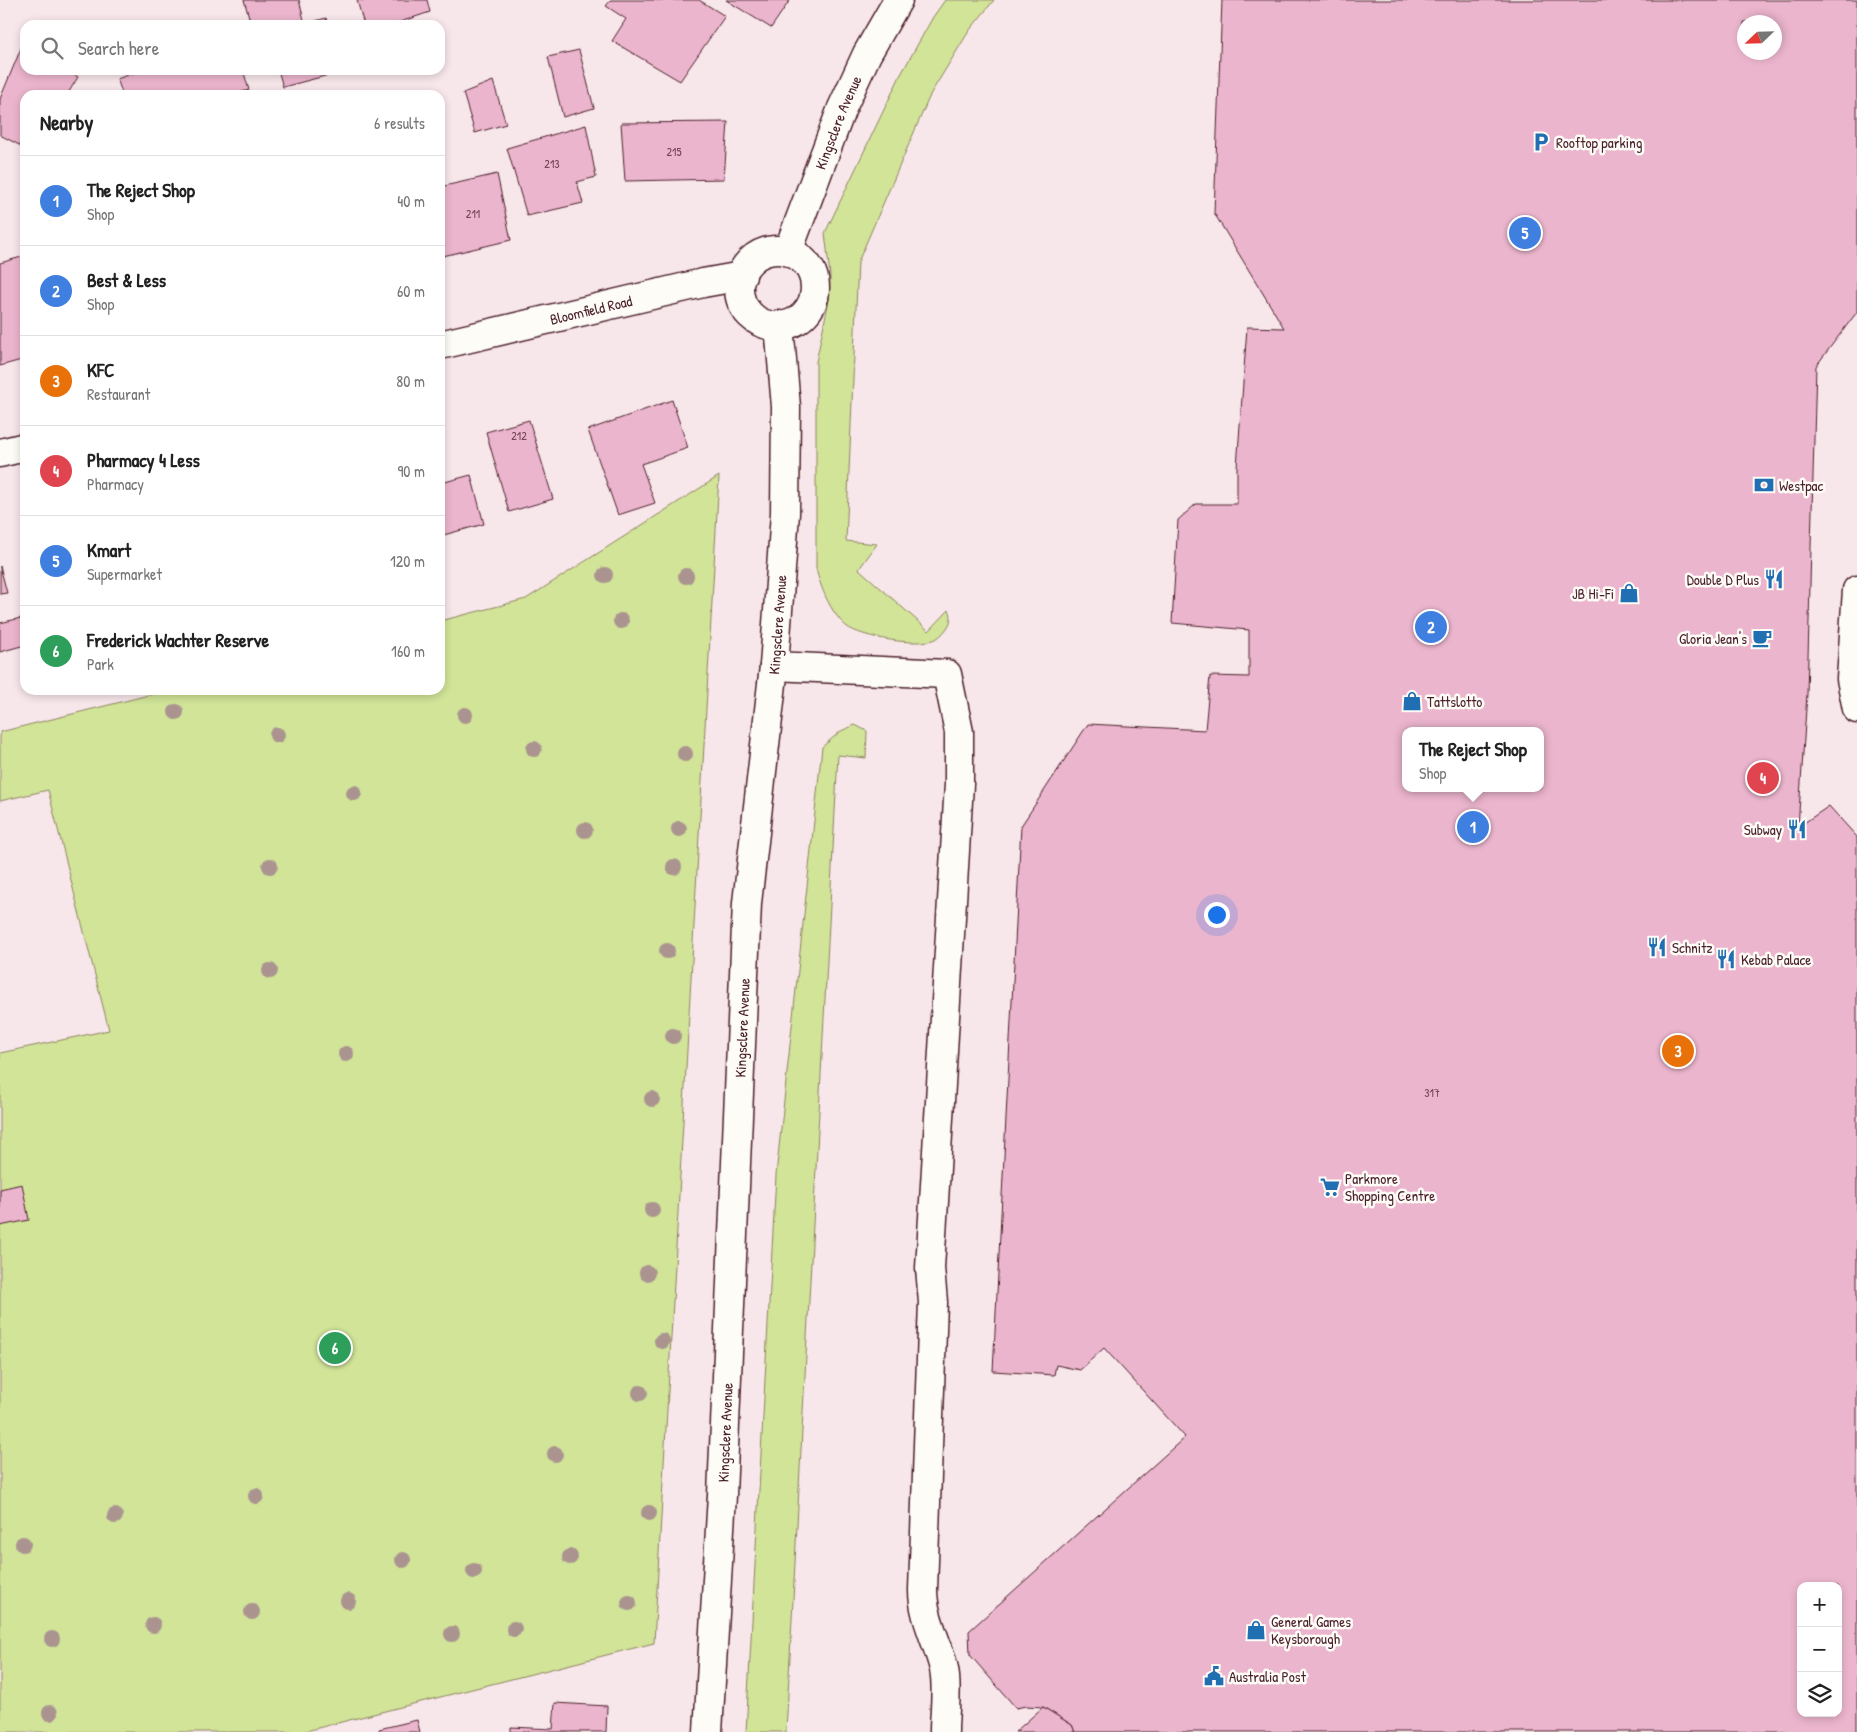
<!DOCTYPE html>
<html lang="en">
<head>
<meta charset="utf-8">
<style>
	body { margin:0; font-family:"Patrick Hand",sans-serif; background:#f2f2f2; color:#222 }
	.controls { position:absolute; right:15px; bottom:15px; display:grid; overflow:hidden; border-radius:10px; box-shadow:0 2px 8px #0003 }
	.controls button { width:45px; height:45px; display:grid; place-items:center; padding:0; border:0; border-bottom:1px solid #e0e0e0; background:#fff; color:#222; font:25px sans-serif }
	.compass { position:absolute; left:1737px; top:15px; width:45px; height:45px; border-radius:50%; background:#fff; box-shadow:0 2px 8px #0003; rotate:247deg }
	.you { position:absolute; left:1216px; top:914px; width:18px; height:18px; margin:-12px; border:4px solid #fff; border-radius:50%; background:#1a73e8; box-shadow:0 0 0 8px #1a73e833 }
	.badge { display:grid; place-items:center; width:32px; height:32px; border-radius:50%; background:#1f6fb2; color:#fff; font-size:16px; font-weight:700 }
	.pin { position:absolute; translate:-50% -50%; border:2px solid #fff; box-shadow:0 1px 5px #0006 }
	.popup { position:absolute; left:1402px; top:727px; width:142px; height:65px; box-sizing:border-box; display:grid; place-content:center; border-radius:10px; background:#fff; filter:drop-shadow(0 1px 4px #0005); font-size:16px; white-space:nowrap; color:#767676 }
	.popup b { font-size:19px; color:#222 }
	.popup::after { content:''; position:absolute; left:50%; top:100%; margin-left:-10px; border:10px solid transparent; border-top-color:#fff }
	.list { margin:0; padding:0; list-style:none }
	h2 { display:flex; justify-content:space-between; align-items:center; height:65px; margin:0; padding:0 20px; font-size:21px }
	h2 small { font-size:16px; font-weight:400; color:#767676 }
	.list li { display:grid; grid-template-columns:32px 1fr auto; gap:15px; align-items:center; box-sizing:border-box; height:90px; padding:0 20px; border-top:1px solid #e0e0e0 }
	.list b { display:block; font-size:19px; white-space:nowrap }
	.list p { margin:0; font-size:16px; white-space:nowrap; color:#767676 }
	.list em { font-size:16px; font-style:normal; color:#767676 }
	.icon { flex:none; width:28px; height:28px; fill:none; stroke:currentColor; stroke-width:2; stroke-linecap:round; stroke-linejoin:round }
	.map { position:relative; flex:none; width:1857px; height:1732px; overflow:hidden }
	.search { position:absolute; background:#fff; box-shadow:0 2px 8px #0003; left:20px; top:20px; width:425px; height:55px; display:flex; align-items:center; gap:12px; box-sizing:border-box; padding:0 18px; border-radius:15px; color:#767676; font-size:19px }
	.panel { position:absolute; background:#fff; box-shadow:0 2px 8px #0003; left:20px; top:90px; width:425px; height:605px; border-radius:15px }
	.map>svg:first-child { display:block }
	.green { fill:#d1e498; stroke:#8e8262 }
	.building { fill:#ebb5cd; stroke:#4a1f2b; fill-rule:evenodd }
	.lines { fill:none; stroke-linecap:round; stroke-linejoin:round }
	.minor-casing { stroke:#4a1f2b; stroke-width:31 }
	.major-casing { stroke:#4a1f2b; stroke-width:31 }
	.minor { stroke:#fdfcf7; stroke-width:28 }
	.major { stroke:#fdfcf7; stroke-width:28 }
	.tree { fill:#ab9490 }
	.labels { text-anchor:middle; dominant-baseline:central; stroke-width:5; stroke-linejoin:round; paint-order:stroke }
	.number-label { font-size:12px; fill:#724454 }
	.street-label { font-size:15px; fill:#4a1f2b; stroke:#fdfcf7 }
	.poi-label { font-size:15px; fill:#4a1f2b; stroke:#fdfcf7; text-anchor:start }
</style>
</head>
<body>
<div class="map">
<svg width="1857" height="1732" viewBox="0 0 1857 1732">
	<rect width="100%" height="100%" fill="#f8e7ea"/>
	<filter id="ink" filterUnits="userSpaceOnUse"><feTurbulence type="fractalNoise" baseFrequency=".02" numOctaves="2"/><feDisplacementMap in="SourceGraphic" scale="10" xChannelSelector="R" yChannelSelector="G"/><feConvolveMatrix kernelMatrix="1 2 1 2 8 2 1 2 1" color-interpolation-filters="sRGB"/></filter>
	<g filter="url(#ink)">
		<g class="green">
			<path d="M 945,0 L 994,0 L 969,31 L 931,93 L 858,262 L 846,541 L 877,544 L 859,569 L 929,631 L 949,610 C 952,615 951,620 949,625 C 946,630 941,636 936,639 C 919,647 861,638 846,626 C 830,612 821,588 816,569 L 816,362 L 829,300 L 830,275 L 825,233 L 900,76 L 933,17 Z"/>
			<polygon points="719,476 654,1643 302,1732 0,1732 0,1053 109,1030 48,790 0,801 0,732 169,690 440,690 440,621 526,599"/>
			<polygon points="855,725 867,731 866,758 838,755 786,1732 746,1732 776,1175 822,747 841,731"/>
		</g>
		<g class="building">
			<polygon points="244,0 299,0 305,24 326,18 328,25 266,25 264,19 251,24"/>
			<polygon points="357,0 427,0 430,12 391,25 364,25"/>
			<polygon points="611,0 699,0 725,16 680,81 612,41 626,19 606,6"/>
			<polygon points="726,0 790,0 771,28"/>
			<path d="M 1222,0 L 1857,0 L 1857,312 L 1816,366 L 1807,694 L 1798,827 L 1829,806 L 1857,837 L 1857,1732 L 1075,1732 L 1072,1725 L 1043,1707 L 1026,1706 L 1016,1708 L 970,1655 L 969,1631 L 1185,1437 L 1104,1348 L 1080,1370 L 1056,1365 L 1054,1375 L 993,1371 L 1021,826 L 1088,724 L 1205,730 L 1210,676 L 1249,677 L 1249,630 L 1172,623 L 1178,520 L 1196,504 L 1237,504 L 1237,467 L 1247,327 L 1284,328 L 1214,213 ZM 1744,22 L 1774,22 L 1774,52 L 1744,52 ZM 1406,731 L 1540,731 L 1540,788 L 1406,788 ZM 1801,1586 L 1838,1586 L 1838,1713 L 1801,1713 Z"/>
			<polygon points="24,41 25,70 68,70 78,77 67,95 25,95 25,148 0,135 0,99"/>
			<polygon points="579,50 594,108 563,117 548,57"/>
			<polygon points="142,70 243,70 249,90 232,95 123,95 117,79"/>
			<polygon points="278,70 339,70 340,72 283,87"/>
			<polygon points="493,81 506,124 475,133 463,93"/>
			<polygon points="728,122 724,179 625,181 621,123"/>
			<polygon points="586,125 596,177 577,182 583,203 527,216 507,148"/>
			<polygon points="497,174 511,240 443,256 440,243 440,187"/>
			<polygon points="25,256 25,359 0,366 0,263"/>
			<polygon points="672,400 688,448 641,464 655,503 618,515 588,430"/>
			<polygon points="529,420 553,499 509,512 486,432"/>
			<polygon points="471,475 484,524 440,536 440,481 441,483"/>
			<polygon points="0,566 7,593 0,594"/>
			<polygon points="25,617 25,645 0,652 0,623"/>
			<polygon points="22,1184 29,1220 0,1226 0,1189"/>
			<polygon points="555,1703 607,1706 606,1732 511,1732 511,1727 553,1729"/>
			<polygon points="1043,1707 1072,1725 1075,1732 1015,1732"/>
			<polygon points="417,1720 420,1732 380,1732 379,1729"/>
		</g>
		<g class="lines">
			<defs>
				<g id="minor">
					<path id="s1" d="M 440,345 L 703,283 L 742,276"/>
					<polyline points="0,453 25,447"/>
					<polyline points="1857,590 1851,679 1857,709"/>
					<path d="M 774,666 L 947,674 L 959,732 L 959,784 L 930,1268 L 933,1302 L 923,1590 C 923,1618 938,1642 944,1669 C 948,1690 944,1711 944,1732"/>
				</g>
				<g id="major">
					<circle cx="777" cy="288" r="38"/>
					<path id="s2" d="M 788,251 L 842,108 L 867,54 L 898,0"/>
					<path id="s3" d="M 708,1732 L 722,1495 L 747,903 L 774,666 L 785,513 L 786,407 L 779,325"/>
				</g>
			</defs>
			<use href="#minor" class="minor-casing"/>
			<use href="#major" class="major-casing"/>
			<use href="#minor" class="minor"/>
			<use href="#major" class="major"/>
		</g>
		<g class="tree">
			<circle cx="605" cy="575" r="8"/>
			<circle cx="686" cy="576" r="8"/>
			<circle cx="621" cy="621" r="8"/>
			<circle cx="176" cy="712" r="8"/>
			<circle cx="465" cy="715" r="8"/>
			<circle cx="277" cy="735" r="8"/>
			<circle cx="534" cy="749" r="8"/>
			<circle cx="685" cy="754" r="8"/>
			<circle cx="354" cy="793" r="8"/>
			<circle cx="679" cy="829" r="8"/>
			<circle cx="585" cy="830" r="8"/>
			<circle cx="270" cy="866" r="8"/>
			<circle cx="674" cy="867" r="8"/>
			<circle cx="667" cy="951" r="8"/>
			<circle cx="270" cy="971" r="8"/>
			<circle cx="673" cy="1036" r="8"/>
			<circle cx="346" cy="1054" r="8"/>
			<circle cx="652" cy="1099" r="8"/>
			<circle cx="652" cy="1210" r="8"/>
			<circle cx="647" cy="1273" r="8"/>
			<circle cx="662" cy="1341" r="8"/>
			<circle cx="640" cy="1393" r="8"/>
			<circle cx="555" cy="1454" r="8"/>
			<circle cx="256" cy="1496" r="8"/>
			<circle cx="649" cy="1513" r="8"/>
			<circle cx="115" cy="1516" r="8"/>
			<circle cx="23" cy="1544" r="8"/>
			<circle cx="570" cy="1557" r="8"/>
			<circle cx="403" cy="1560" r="8"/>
			<circle cx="474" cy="1571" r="8"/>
			<circle cx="348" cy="1601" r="8"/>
			<circle cx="629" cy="1603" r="8"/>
			<circle cx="252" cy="1612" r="8"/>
			<circle cx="153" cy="1625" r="8"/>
			<circle cx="514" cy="1629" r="8"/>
			<circle cx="452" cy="1634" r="8"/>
			<circle cx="52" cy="1639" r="8"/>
			<circle cx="50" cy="1713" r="8"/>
		</g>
	</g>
	<defs>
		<symbol id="parking-bare" viewBox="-9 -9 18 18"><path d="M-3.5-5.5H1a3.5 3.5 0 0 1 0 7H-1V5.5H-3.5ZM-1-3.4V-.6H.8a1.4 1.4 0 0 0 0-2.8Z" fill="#1f6fb2" stroke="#fdfcf7" stroke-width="2.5" paint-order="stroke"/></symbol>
		<symbol id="bank-bare" viewBox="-9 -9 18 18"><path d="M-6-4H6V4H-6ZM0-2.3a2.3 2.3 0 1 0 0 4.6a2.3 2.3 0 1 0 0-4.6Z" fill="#1f6fb2" stroke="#fdfcf7" stroke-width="2.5" paint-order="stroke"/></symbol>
		<symbol id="restaurant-bare" viewBox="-9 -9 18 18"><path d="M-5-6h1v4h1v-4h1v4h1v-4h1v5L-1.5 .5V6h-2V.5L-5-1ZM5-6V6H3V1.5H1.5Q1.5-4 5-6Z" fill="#1f6fb2" stroke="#fdfcf7" stroke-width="2.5" paint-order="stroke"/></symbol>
		<symbol id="shop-bare" viewBox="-9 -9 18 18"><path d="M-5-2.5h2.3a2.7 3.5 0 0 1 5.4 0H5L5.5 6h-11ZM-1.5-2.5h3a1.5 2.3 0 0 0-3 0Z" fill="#1f6fb2" stroke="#fdfcf7" stroke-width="2.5" paint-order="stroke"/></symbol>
		<symbol id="cafe-bare" viewBox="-9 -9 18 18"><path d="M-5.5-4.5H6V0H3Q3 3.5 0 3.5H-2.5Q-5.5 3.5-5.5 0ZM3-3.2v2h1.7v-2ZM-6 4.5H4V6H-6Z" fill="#1f6fb2" stroke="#fdfcf7" stroke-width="2.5" paint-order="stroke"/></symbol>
		<symbol id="supermarket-bare" viewBox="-9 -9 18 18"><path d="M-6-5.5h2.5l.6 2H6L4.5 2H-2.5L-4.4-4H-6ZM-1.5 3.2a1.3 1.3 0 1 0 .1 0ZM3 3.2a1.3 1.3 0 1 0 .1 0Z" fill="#1f6fb2" stroke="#fdfcf7" stroke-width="2.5" paint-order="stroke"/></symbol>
		<symbol id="civic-bare" viewBox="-9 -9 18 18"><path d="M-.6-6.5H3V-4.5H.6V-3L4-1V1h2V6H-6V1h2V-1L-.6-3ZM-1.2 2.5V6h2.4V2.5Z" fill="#1f6fb2" stroke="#fdfcf7" stroke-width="2.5" paint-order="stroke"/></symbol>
	</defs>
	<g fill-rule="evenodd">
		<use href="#parking-bare" x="1527" y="128" width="28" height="28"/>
		<use href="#bank-bare" x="1750" y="471" width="28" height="28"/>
		<use href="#restaurant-bare" x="1760" y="565" width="28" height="28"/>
		<use href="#shop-bare" x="1615" y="579" width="28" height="28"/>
		<use href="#cafe-bare" x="1748" y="624" width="28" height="28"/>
		<use href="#shop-bare" x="1398" y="687" width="28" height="28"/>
		<use href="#restaurant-bare" x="1783" y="815" width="28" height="28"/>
		<use href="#restaurant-bare" x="1643" y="933" width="28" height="28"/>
		<use href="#restaurant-bare" x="1712" y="945" width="28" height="28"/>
		<use href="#supermarket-bare" x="1316" y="1173" width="28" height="28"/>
		<use href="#shop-bare" x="1242" y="1616" width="28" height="28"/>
		<use href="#civic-bare" x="1200" y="1662" width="28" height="28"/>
	</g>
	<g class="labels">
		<g class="number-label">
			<text x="674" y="151">215</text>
			<text x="552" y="163">213</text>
			<text x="473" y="213">211</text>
			<text x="519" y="435">212</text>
			<text x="1432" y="1092">317</text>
		</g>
		<g class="street-label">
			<text stroke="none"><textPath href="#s2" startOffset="138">Kingsclere Avenue</textPath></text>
			<text stroke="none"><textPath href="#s1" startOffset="155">Bloomfield Road</textPath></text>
			<text stroke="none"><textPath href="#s3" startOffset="1110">Kingsclere Avenue</textPath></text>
			<text stroke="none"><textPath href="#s3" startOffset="705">Kingsclere Avenue</textPath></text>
			<text stroke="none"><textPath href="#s3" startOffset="300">Kingsclere Avenue</textPath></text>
		</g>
		<g class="poi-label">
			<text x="1556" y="142">Rooftop parking</text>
			<text x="1779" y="485">Westpac</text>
			<text x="1759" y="579" text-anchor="end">Double D Plus</text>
			<text x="1614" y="593" text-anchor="end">JB Hi-Fi</text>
			<text x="1747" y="638" text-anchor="end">Gloria Jean's</text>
			<text x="1427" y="701">Tattslotto</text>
			<text x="1782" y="829" text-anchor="end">Subway</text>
			<text x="1672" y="947">Schnitz</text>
			<text x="1741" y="959">Kebab Palace</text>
			<text x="1345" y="1178">Parkmore<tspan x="1345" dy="17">Shopping Centre</tspan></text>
			<text x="1271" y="1621">General Games<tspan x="1271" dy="17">Keysborough</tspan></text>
			<text x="1229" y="1676">Australia Post</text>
		</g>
	</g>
</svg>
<div class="controls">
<button>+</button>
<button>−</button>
<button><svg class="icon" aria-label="layers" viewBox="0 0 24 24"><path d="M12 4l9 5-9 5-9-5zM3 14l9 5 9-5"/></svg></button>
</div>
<svg class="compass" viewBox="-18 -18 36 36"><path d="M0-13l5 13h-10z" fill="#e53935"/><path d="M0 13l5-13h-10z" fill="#767676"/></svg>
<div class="you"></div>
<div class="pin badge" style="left:1473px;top:827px;background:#3f7fe0">1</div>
<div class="popup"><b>The Reject Shop</b>Shop</div>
<div class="pin badge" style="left:1431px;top:627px;background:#3f7fe0">2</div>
<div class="pin badge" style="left:1678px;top:1051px;background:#e8710a">3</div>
<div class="pin badge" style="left:1763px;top:778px;background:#e0444e">4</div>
<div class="pin badge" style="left:1525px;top:233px;background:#3f7fe0">5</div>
<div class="pin badge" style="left:335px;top:1348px;background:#2e9e5b">6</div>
<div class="search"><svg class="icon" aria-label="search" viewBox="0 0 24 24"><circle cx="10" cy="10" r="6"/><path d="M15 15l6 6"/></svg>Search here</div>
<section class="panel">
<h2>Nearby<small>6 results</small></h2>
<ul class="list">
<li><span class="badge" style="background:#3f7fe0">1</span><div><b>The Reject Shop</b><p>Shop</p></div><em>40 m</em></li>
<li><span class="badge" style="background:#3f7fe0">2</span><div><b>Best &amp; Less</b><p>Shop</p></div><em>60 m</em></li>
<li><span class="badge" style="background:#e8710a">3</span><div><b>KFC</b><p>Restaurant</p></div><em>80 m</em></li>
<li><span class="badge" style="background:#e0444e">4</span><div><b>Pharmacy 4 Less</b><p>Pharmacy</p></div><em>90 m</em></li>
<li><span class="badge" style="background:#3f7fe0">5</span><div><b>Kmart</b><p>Supermarket</p></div><em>120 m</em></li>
<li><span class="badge" style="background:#2e9e5b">6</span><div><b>Frederick Wachter Reserve</b><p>Park</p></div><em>160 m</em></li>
</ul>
</section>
</div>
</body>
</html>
